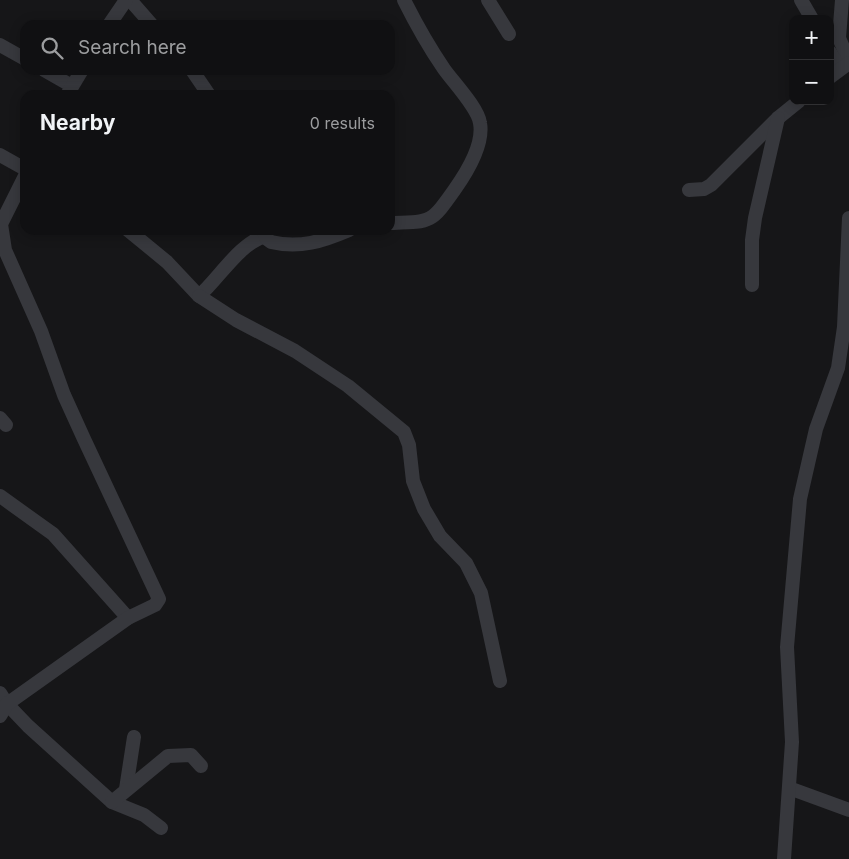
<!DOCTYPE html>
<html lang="en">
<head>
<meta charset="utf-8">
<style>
	body { margin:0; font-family:Inter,sans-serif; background:#1e1e20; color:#f1f3f6 }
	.controls { position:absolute; right:15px; top:15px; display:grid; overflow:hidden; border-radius:10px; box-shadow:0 2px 12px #0003 }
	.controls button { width:45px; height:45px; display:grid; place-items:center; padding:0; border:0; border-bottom:1px solid #303032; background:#101012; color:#f1f3f6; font:25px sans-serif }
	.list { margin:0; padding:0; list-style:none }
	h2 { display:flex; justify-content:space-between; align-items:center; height:65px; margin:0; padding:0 20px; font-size:21px }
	h2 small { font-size:16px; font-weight:400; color:#9c9d9f }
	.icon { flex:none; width:28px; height:28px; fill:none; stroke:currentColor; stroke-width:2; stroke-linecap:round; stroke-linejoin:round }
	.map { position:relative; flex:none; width:849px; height:859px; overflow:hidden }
	.search { position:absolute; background:#101012; box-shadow:0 2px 12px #0003; left:20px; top:20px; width:375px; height:55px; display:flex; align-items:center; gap:12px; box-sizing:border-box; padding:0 18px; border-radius:15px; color:#9c9d9f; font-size:19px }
	.panel { position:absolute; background:#101012; box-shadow:0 2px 12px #0003; left:20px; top:90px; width:375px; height:145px; border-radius:15px }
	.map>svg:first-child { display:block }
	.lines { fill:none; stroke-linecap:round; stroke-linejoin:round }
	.minor { stroke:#37383d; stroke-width:14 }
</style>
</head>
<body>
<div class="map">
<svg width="849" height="859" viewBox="0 0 849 859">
	<rect width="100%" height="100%" fill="#161618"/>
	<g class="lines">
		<g class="minor">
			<polyline points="130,0 152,25"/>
			<polyline points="488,0 509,34"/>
			<polyline points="801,0 812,19"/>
			<polyline points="842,0 839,38 849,61"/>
			<polyline points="109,25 126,0"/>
			<polyline points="0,45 25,59"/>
			<polyline points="830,52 840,69"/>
			<polyline points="44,70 72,86"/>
			<polyline points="192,70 209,95"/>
			<polyline points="830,77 849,63"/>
			<polyline points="67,95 82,70"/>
			<polyline points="0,155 25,169"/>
			<polyline points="689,190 704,189 711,185 778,118 799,101"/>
			<path d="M 390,223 C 432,222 431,223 455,189 C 467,172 484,145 480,123 C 478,108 454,83 444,69 C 429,47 416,24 404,0"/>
			<path d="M 128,230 L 167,262 L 199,296 C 220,277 239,244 265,236"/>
			<path d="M 263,230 L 267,239 L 271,242 C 300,249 323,241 349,230"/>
			<polyline points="752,285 752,240 755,218 778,118"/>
			<polyline points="199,296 236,320 295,351 348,386 404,432 409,445 413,481 424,509 440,536 466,563 481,593 500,681"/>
			<polyline points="0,418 6,425"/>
			<polyline points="0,496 53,534 128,618"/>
			<polyline points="0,693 7,704 28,726 112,802 144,815 161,828"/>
			<polyline points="0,716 7,704 128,618 155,605 159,599 84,439 64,395 41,331 5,250 1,224 25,176"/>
			<polyline points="789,788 849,810"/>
			<polyline points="126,789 134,737"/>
			<polyline points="112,802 168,756 191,755 201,766"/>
			<polyline points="784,859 792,742 787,647 800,499 816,429 838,368 844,327 849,218"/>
		</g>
	</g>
</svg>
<div class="controls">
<button>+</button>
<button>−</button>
</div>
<div class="search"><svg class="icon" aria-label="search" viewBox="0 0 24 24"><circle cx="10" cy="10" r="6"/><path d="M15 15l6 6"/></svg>Search here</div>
<section class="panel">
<h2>Nearby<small>0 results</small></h2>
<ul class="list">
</ul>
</section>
</div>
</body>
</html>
